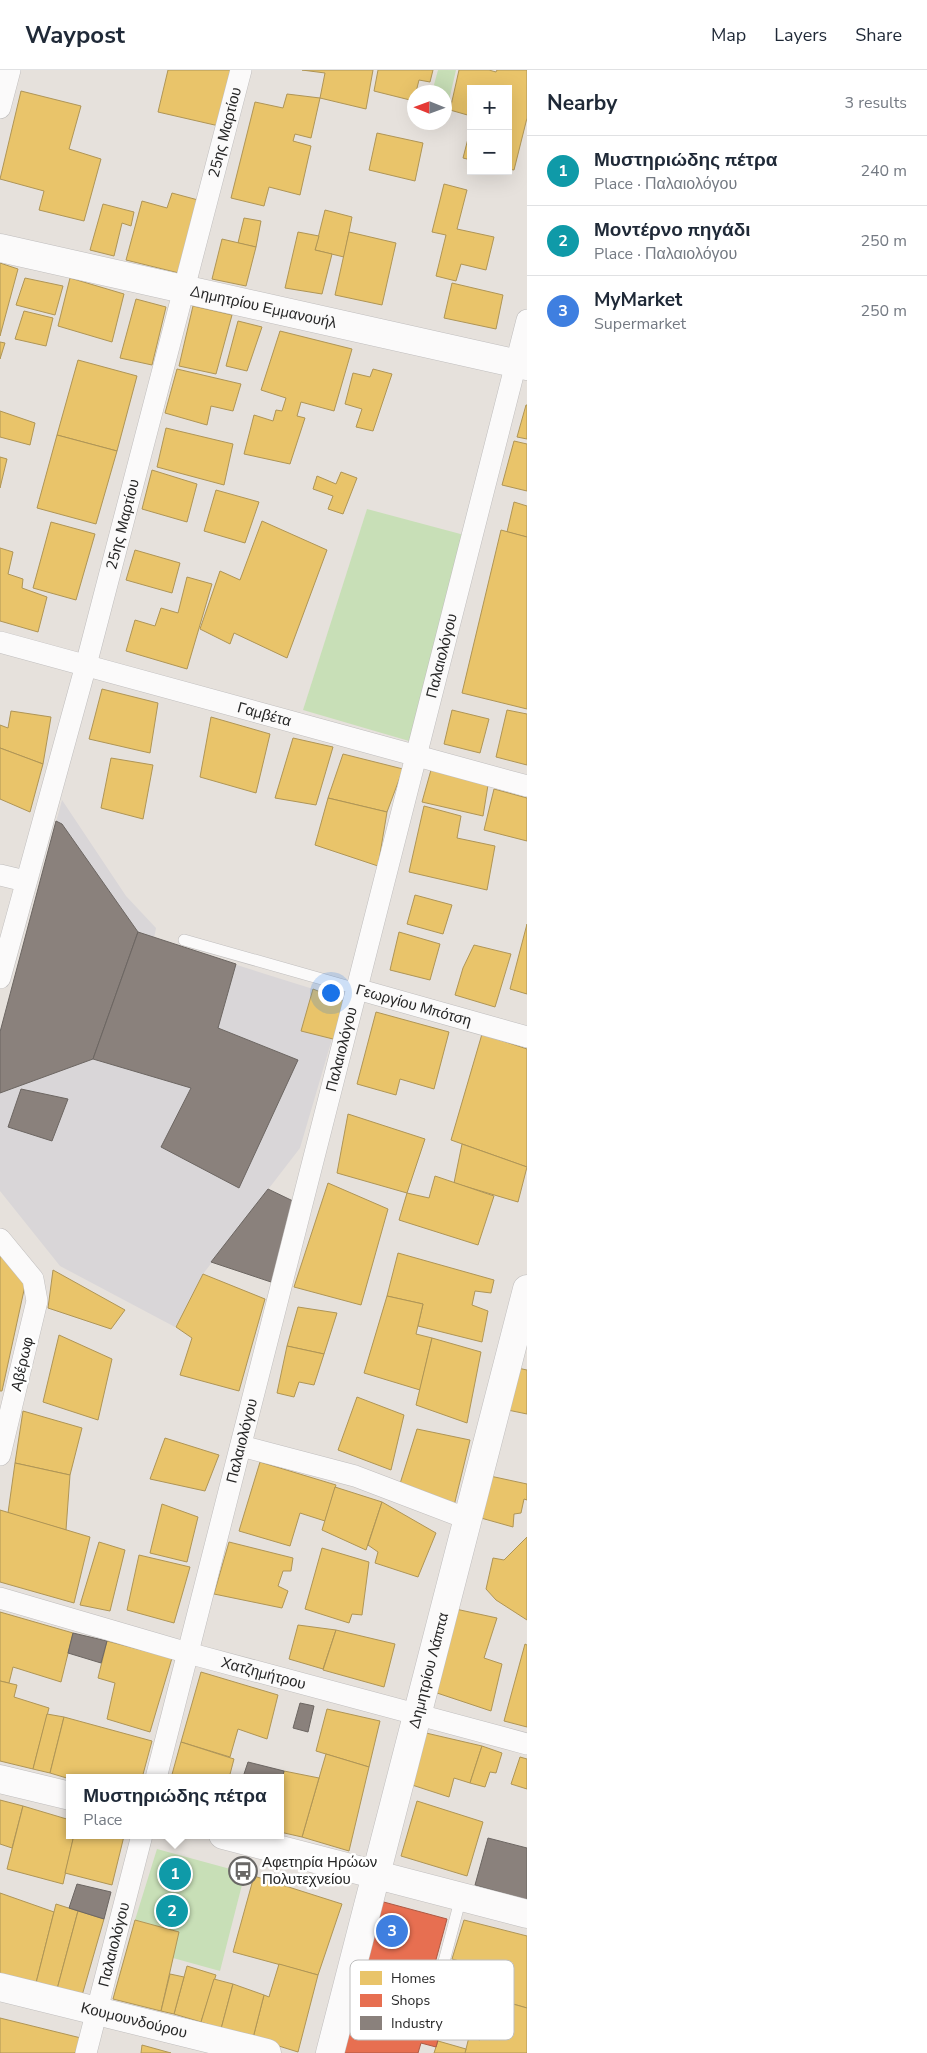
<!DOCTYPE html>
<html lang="en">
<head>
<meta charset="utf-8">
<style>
	body { margin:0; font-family:"Nunito Sans",sans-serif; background:#f2f2f3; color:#1f2937 }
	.controls { position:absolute; right:15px; top:15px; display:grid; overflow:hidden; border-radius:0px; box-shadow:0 5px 20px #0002 }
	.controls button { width:45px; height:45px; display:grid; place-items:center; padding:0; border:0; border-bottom:1px solid #e0e1e3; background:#fff; color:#1f2937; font:25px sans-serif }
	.compass { position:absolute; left:407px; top:15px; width:45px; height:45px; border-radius:50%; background:#fff; box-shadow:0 5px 20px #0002; rotate:271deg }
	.you { position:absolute; left:330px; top:922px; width:18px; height:18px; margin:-12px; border:4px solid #fff; border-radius:50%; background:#1a73e8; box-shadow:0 0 0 8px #1a73e833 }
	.badge { display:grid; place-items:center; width:32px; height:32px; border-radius:50%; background:#111827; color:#fff; font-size:16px; font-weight:700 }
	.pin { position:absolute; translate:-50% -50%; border:2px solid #fff; box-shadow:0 1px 5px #0006 }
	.popup { position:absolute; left:66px; top:1704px; width:218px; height:65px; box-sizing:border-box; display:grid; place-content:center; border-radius:0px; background:#fff; filter:drop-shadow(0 1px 4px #0005); font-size:16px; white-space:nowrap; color:#747a83 }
	.popup b { font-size:19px; color:#1f2937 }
	.popup::after { content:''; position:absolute; left:50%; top:100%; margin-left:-10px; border:10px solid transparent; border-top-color:#fff }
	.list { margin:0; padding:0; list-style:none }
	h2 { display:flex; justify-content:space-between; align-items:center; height:65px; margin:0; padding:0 20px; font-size:21px }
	h2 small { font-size:16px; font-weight:400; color:#747a83 }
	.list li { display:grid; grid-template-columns:32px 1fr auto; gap:15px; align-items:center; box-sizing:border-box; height:70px; padding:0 20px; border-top:1px solid #e0e1e3 }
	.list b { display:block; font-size:19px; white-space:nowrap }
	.list p { margin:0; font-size:16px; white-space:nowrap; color:#747a83 }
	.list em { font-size:16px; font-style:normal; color:#747a83 }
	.map { position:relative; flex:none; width:527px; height:1983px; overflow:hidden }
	header { display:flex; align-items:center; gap:30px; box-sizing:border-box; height:70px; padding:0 25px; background:#fff; border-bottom:1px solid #e0e1e3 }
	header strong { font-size:24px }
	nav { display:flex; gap:28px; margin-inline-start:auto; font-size:18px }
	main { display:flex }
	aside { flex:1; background:#fff }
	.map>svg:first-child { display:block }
	.industrial { fill:#d9d6d8 }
	.green { fill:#c8dfb7 }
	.homes { fill:#e9c46a; stroke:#af9556 }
	.shops { fill:#e76f51; stroke:#ad5944 }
	.industry { fill:#8a817c; stroke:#6c6662 }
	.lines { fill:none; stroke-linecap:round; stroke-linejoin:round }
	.lane-casing { stroke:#bfbdbd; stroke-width:12 }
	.street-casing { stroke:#bfbdbd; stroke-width:22 }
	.secondary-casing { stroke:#bfbdbd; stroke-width:29 }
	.lane { stroke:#fbfafa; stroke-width:11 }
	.street { stroke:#fbfafa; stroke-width:21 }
	.secondary { stroke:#fbfafa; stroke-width:28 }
	.labels { text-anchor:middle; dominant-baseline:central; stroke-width:5; stroke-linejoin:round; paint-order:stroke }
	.street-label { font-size:15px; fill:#272727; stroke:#fff }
	.poi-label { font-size:15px; fill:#272727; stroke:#fff; text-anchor:start }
	.key { fill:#fff; stroke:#bebebe; stroke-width:1 }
	.key-label { font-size:14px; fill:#272727 }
</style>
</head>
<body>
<header>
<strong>Waypost</strong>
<nav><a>Map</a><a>Layers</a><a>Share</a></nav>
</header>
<main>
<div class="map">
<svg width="527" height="1983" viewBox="0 0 527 1983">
	<rect width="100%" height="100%" fill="#e6e1dc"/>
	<polygon class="industrial" points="62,730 126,826 156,858 154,869 313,919 301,961 332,969 300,1078 203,1204 175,1257 60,1196 0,1121 0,962"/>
	<g class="green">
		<polygon points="438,0 456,0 447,39 445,38 444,22 432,22"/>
		<polygon points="367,439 468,466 416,673 303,640"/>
		<polygon points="157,1779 245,1803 220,1901 173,1888 179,1862 135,1850"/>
	</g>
	<g class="homes">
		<polygon points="168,0 232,0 219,56 158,42"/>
		<polygon points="302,0 373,0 366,39 320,28 325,3"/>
		<polygon points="378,0 433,0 430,12 419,10 416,22 414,22 414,31 374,21"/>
		<polygon points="459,0 489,0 496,2 497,0 527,0 527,48 514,100 508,99 508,19 471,19 471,46 450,40"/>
		<polygon points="21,21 81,36 69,79 101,89 84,151 39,140 44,121 0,109"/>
		<polygon points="287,24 320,28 311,68 295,64 293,71 311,76 300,125 269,117 264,136 231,128 255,32 283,38"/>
		<polygon points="471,57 471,90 463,88"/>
		<polygon points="377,63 423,73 415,111 369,100"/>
		<polygon points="444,114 467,120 457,159 494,167 486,200 461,194 456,211 436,206 446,165 432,162"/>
		<polygon points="172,123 198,130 179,203 126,190 142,131 167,138"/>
		<polygon points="103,134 134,142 131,156 122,153 114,186 90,180"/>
		<polygon points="325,140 352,147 344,187 315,180"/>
		<polygon points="244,148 261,151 256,177 238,173"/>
		<polygon points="298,162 319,166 315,180 332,184 322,224 285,218"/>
		<polygon points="349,162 396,173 382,235 335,225"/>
		<polygon points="222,169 256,177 246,216 212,209"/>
		<polygon points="0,193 18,199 0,266"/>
		<polygon points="25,208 63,216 55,245 16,235"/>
		<polygon points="70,208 124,224 112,272 58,256"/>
		<polygon points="452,213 503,225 496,259 444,248"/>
		<polygon points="136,229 166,237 152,295 120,288"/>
		<polygon points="193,236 232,245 216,304 179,296"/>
		<polygon points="24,241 53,248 46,276 15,269"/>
		<polygon points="238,251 262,257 247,301 226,296"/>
		<polygon points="280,261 352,279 334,341 301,332 297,346 305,348 290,394 244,384 254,345 273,351 276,340 282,341 286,328 261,320"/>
		<polygon points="0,272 5,273 0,289"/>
		<polygon points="78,290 137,306 117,381 57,365"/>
		<polygon points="177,299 241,314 233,341 211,336 207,355 165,343"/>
		<polygon points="373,299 392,304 373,361 356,357 362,339 345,334 353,303 370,307"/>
		<polygon points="526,335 527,335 527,369 517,367"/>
		<polygon points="0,341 35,353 30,375 0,367"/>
		<polygon points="166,358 233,374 224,415 157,397"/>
		<polygon points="57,365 117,381 96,454 37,438"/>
		<polygon points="514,371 527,374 527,421 502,415"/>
		<polygon points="0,387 7,389 0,418"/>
		<polygon points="152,400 197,414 187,452 142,439"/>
		<polygon points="341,402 357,408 343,444 328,439 333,426 313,419 317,406 336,414"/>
		<polygon points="216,420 259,432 245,473 204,461"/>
		<polygon points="514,432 527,436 527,467 507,462"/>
		<polygon points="262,451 327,480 287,588 234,563 230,574 200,559 220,501 240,510"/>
		<polygon points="51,452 95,464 76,530 33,518"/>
		<polygon points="501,460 527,467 527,639 462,623"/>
		<polygon points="0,478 13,482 8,504 23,509 22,518 47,527 38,562 0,551"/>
		<polygon points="135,480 180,493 172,523 126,510"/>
		<polygon points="187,507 212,514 187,599 126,581 135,550 155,556 161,538 178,543"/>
		<polygon points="102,619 158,633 150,683 89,669"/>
		<polygon points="452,640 489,649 480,683 444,674"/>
		<polygon points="507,640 527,644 527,695 496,687"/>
		<polygon points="11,641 51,647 43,694 0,678 0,655 8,658"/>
		<polygon points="211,647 270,664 256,723 200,707"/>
		<polygon points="293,668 333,677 316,735 275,728"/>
		<polygon points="0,678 43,694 30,742 0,729"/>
		<polygon points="343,684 403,699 387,742 328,728"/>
		<polygon points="111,688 153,695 143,749 101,738"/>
		<polygon points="431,700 488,715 483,746 422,732"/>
		<polygon points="494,719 527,728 527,771 484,760"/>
		<polygon points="328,728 387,742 378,796 315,775"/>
		<polygon points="424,736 461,746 457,768 495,776 487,820 409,802"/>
		<polygon points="415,825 452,835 443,864 407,854"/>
		<polygon points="527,854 527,924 510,919"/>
		<polygon points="399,862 440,874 430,910 390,900"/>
		<polygon points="474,875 511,884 495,937 455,925 463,898"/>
		<polygon points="313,919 351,934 341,971 301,961"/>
		<polygon points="376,942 449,962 434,1019 400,1009 396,1025 357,1014"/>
		<polygon points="482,964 527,979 527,1097 451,1070"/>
		<polygon points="348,1044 425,1069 407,1123 337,1103"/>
		<polygon points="462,1074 527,1097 518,1132 454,1113"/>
		<polygon points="435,1106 494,1126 478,1175 399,1150 407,1123 429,1128"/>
		<polygon points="328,1113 388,1139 361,1235 294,1217"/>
		<polygon points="0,1179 26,1211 2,1321 0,1321"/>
		<polygon points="398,1183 494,1210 491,1223 475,1221 472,1235 488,1241 482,1272 418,1256 423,1234 387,1226"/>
		<polygon points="53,1200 125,1240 111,1259 48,1238"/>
		<polygon points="203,1204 265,1229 239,1321 180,1305 192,1268 176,1257"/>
		<polygon points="387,1226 423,1234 416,1264 432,1268 420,1320 364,1303"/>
		<polygon points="298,1237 337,1243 324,1284 287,1276"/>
		<polygon points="59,1265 112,1289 98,1350 43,1332"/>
		<polygon points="432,1268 481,1282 467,1353 416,1335"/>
		<polygon points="287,1276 324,1284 314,1315 299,1312 294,1327 277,1323"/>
		<polygon points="508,1296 527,1300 527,1344 498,1338"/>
		<polygon points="357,1327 404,1345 391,1400 338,1380"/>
		<polygon points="23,1341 82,1358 70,1405 15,1393"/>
		<polygon points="417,1359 470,1370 453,1440 399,1417"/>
		<polygon points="165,1368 219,1385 205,1421 150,1409"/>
		<polygon points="260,1392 336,1415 325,1451 300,1443 290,1476 239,1461"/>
		<polygon points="15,1393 70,1405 66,1460 8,1443"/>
		<polygon points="490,1406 527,1414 527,1430 524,1429 521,1443 514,1444 513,1457 481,1448"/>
		<polygon points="335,1417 382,1432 366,1480 322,1460"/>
		<polygon points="382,1432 436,1463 418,1507 375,1493 378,1482 368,1475"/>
		<polygon points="162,1434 198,1447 187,1492 150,1483"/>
		<polygon points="0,1440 90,1467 74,1533 0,1512"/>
		<polygon points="527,1467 527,1550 496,1530 486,1519 493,1488 504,1490"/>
		<polygon points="99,1472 125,1480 110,1541 80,1535"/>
		<polygon points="229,1472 293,1488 291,1501 283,1501 278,1516 288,1521 282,1538 214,1524"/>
		<polygon points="322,1478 369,1492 362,1545 352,1544 349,1553 305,1539"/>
		<polygon points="139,1485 190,1497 174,1553 127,1540"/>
		<polygon points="451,1538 497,1548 484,1588 502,1594 491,1641 431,1621"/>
		<polygon points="0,1542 73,1563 61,1612 13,1597 9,1613 0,1611"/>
		<polygon points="298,1555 336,1560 323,1599 289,1589"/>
		<polygon points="336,1560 395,1574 384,1617 323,1600"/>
		<polygon points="107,1571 172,1588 150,1662 107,1649 115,1613 98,1608"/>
		<polygon points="525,1574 527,1575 527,1657 504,1651"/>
		<polygon points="201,1602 278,1625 267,1669 238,1659 230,1687 181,1672"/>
		<polygon points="0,1611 17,1615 14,1627 49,1638 33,1699 0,1691"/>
		<polygon points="327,1639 380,1651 369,1697 316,1681"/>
		<polygon points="47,1644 64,1647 50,1703 33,1699"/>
		<polygon points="64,1647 152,1671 142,1708 70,1708 70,1709 50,1703"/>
		<polygon points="426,1663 482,1676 470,1713 454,1708 449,1727 409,1714"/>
		<polygon points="181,1672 234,1689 229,1708 171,1708"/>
		<polygon points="482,1676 502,1683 496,1703 490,1702 485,1717 470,1713"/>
		<polygon points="326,1684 369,1697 349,1781 302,1767"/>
		<polygon points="520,1687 527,1689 527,1719 511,1714"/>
		<polygon points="284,1701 319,1708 302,1767 280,1762 280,1719"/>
		<polygon points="0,1730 23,1736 12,1778 0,1774"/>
		<polygon points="417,1731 483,1752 467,1806 401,1786"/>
		<polygon points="23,1736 70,1750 70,1765 74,1765 63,1814 7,1799"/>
		<polygon points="74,1765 124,1766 112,1815 65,1803"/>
		<polygon points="254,1806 342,1834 318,1905 233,1882"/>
		<polygon points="0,1823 54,1842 35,1917 0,1906"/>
		<polygon points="56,1834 78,1841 56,1923 35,1917"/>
		<polygon points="78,1841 104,1849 81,1929 56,1923"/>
		<polygon points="135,1850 179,1862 161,1941 113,1929"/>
		<polygon points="464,1850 527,1866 527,1938 492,1928 500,1902 452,1889"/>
		<polygon points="279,1894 318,1905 298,1982 253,1968 264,1925 269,1927"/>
		<polygon points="187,1896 216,1905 201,1952 174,1944"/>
		<polygon points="170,1904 184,1907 174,1944 161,1941"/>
		<polygon points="214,1909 233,1914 221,1959 201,1952"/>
		<polygon points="233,1914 264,1925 253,1968 221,1959"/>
		<polygon points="492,1928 527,1938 527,1983 465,1983 469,1967 480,1970"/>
		<polygon points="0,1948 81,1968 75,1983 0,1983"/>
		<polygon points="438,1971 466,1979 465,1983 434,1983"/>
		<polygon points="142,1975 171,1983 141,1983"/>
	</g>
	<polygon class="shops" points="380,1831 447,1849 434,1897 457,1902 436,1977 421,1973 418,1983 339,1983"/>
	<g class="industry">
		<polygon points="56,751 62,754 138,862 93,989 0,1023 0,962"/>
		<polygon points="138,862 236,894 218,958 298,990 239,1118 161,1077 191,1018 93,989"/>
		<polygon points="21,1019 68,1029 52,1071 8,1057"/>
		<polygon points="268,1119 293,1131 274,1213 211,1192"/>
		<polygon points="73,1563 107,1571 101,1593 68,1583"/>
		<polygon points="300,1633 314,1636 308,1662 293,1658"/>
		<polygon points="248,1692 284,1701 281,1714 280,1708 243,1707"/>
		<polygon points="488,1768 527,1778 527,1830 475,1815"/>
		<polygon points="77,1814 111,1822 104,1849 69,1838"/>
	</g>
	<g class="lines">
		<defs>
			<g id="lane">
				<polyline points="184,870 357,919"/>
				<polyline points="442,1899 461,1827"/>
			</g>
			<g id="street">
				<polyline points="0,38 10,0"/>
				<path id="s1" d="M 0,572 L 527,716"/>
				<polyline points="0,805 25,811"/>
				<path id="s2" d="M 0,908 L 86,595 L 241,0"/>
				<path id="s3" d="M 357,919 L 527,967"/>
				<polyline points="0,1169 33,1209 37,1231 0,1385"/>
				<polyline points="241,1376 355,1406 468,1449"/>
				<path id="s4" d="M 0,1528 L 188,1583 L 527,1674"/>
				<path id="s5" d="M 156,1708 L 527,250"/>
				<path id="s6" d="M 86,1983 L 142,1765"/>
			</g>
			<g id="secondary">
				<path id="s7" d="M 0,178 L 527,296"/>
				<polyline points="0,1709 70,1726"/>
				<polyline points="223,1765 527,1844"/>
				<path id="s8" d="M 0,1917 L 267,1983"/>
				<path id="s9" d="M 330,1983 L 527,1219"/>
			</g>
		</defs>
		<use href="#lane" class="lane-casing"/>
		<use href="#street" class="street-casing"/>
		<use href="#secondary" class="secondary-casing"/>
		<use href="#lane" class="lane"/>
		<use href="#street" class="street"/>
		<use href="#secondary" class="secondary"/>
	</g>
	<defs>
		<symbol id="bus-ring" viewBox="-11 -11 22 22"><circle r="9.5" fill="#fff" stroke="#6a6866" stroke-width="1.5"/><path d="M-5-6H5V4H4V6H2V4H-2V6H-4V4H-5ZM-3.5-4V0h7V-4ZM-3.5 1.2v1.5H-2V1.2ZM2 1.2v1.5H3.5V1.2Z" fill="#6a6866"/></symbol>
	</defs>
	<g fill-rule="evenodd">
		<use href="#bus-ring" x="227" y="1785" width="32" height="32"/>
	</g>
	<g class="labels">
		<g class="street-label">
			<text stroke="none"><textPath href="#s2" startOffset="875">25ης Μαρτίου</textPath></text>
			<text stroke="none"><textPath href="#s7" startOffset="270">Δημητρίου Εμμανουήλ</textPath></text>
			<text stroke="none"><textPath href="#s2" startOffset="470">25ης Μαρτίου</textPath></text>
			<text stroke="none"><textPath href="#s5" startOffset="1158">Παλαιολόγου</textPath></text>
			<text stroke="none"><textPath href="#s1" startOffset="274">Γαμβέτα</textPath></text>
			<text stroke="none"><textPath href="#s3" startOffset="59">Γεωργίου Μπότση</textPath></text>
			<text stroke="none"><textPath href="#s5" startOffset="752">Παλαιολόγου</textPath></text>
			<text transform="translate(22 1294) rotate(-77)">Αβέρωφ</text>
			<text stroke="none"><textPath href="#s5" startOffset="348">Παλαιολόγου</textPath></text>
			<text stroke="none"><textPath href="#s9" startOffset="395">Δημητρίου Λάππα</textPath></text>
			<text stroke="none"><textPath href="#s4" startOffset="274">Χατζημήτρου</textPath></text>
			<text stroke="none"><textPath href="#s6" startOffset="112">Παλαιολόγου</textPath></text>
			<text stroke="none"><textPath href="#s8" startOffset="138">Κουμουνδούρου</textPath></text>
		</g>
		<g class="poi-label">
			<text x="262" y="1792">Αφετηρία Ηρώων<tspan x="262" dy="17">Πολυτεχνείου</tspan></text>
		</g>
	</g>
	<rect x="350" y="1890" width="164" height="80" rx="8" class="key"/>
	<rect x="360" y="1901" width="22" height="14" fill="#e9c46a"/>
	<rect x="360" y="1924" width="22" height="13" fill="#e76f51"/>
	<rect x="360" y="1946" width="22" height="14" fill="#8a817c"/>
	<g class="key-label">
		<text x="391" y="1913">Homes</text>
		<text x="391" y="1935">Shops</text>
		<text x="391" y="1958">Industry</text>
	</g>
</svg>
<div class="controls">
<button>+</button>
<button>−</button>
</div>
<svg class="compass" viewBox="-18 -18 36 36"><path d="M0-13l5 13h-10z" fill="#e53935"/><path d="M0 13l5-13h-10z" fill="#747a83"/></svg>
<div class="you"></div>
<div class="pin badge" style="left:175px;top:1804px;background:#0f9aa8">1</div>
<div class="popup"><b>Μυστηριώδης πέτρα</b>Place</div>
<div class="pin badge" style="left:172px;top:1841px;background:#0f9aa8">2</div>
<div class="pin badge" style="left:392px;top:1861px;background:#3f7fe0">3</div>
</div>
<aside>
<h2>Nearby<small>3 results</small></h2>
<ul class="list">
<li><span class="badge" style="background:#0f9aa8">1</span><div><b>Μυστηριώδης πέτρα</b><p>Place · Παλαιολόγου</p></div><em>240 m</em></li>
<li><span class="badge" style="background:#0f9aa8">2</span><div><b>Μοντέρνο πηγάδι</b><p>Place · Παλαιολόγου</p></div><em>250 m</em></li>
<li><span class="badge" style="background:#3f7fe0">3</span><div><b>MyMarket</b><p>Supermarket</p></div><em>250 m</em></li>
</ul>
</aside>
</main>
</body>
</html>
